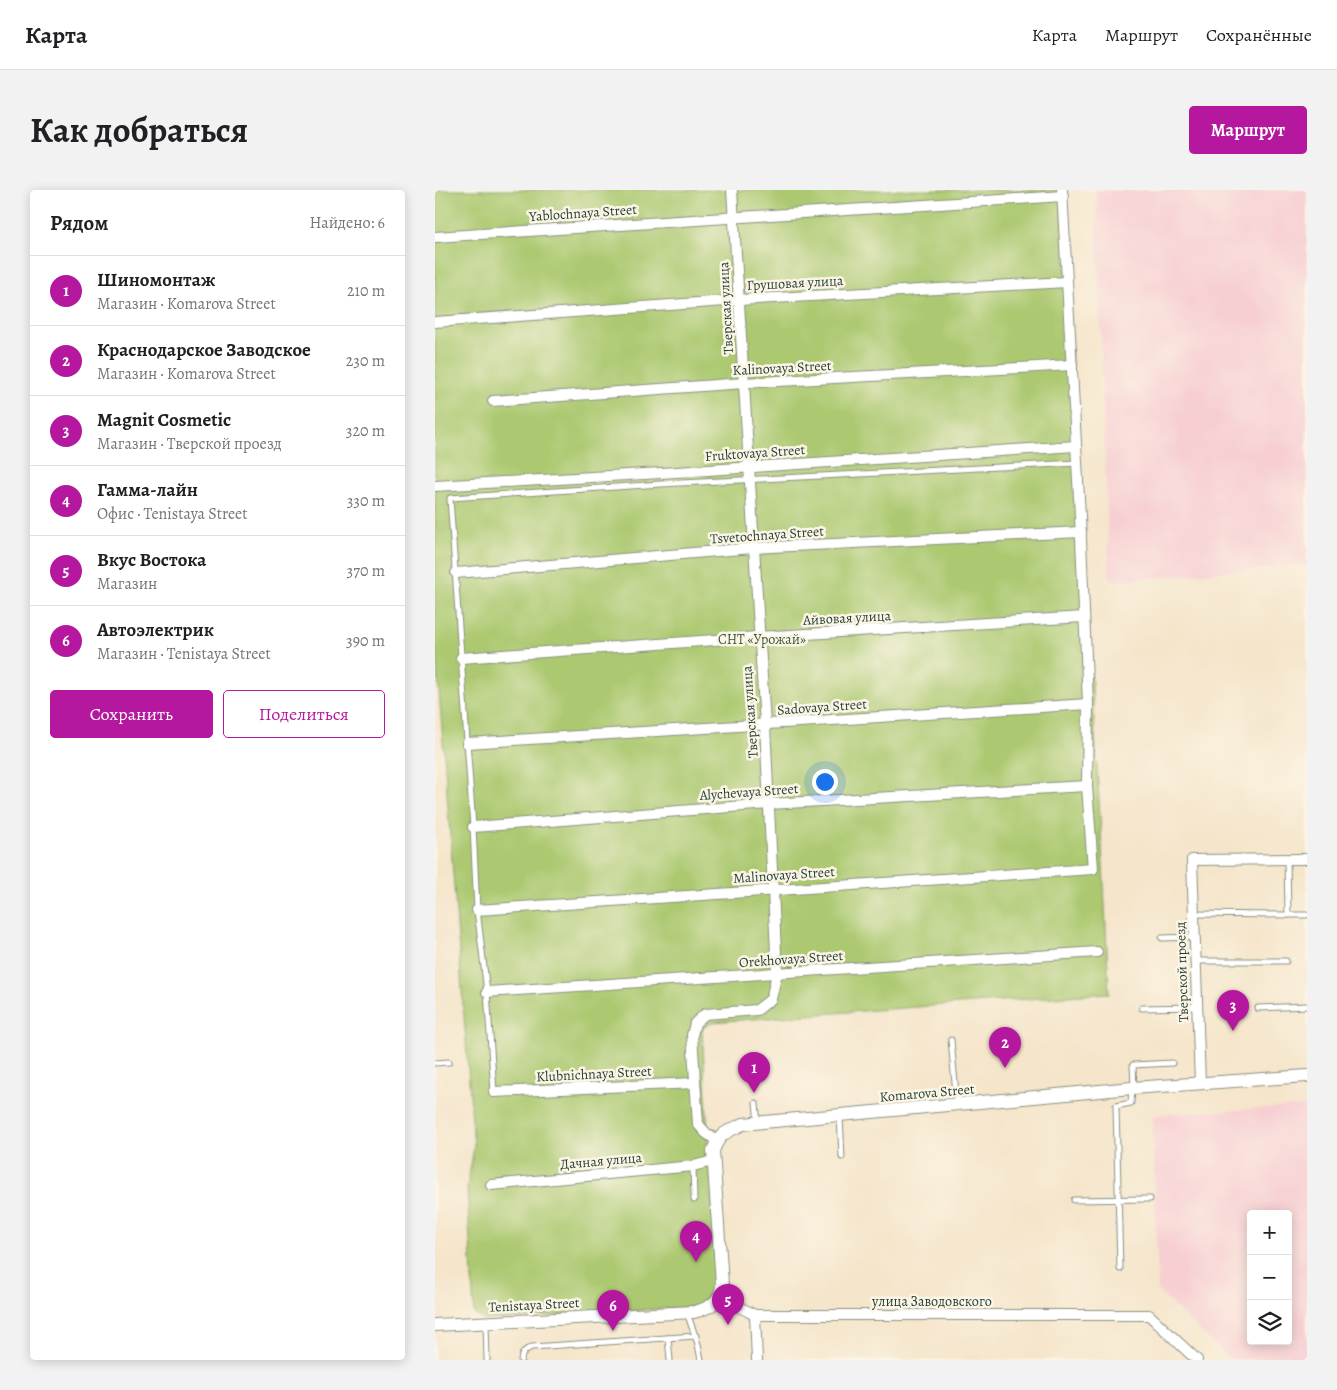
<!DOCTYPE html>
<html lang="ru">
<head>
<meta charset="utf-8">
<style>
	body { margin:0; font-family:Alegreya,serif; background:#f2f2f2; color:#202124 }
	.controls { position:absolute; right:15px; bottom:15px; display:grid; overflow:hidden; border-radius:5px; box-shadow:0 2px 12px #0003 }
	.controls button { width:45px; height:45px; display:grid; place-items:center; padding:0; border:0; border-bottom:1px solid #e0e0e0; background:#fff; color:#202124; font:25px sans-serif }
	.you { position:absolute; left:389px; top:591px; width:18px; height:18px; margin:-12px; border:4px solid #fff; border-radius:50%; background:#1a73e8; box-shadow:0 0 0 8px #1a73e833 }
	.badge { display:grid; place-items:center; width:32px; height:32px; border-radius:50%; background:#b5179e; color:#fff; font-size:16px; font-weight:700 }
	.pin { position:absolute; translate:-50% -41px; filter:drop-shadow(0 1px 2px #0008) }
	.pin::after { content:''; position:absolute; top:26px; width:18px; height:15px; background:inherit; clip-path:polygon(0 0,100% 0,50% 100%) }
	.list { margin:0; padding:0; list-style:none }
	h2 { display:flex; justify-content:space-between; align-items:center; height:65px; margin:0; padding:0 20px; font-size:21px }
	h2 small { font-size:16px; font-weight:400; color:#757577 }
	.list li { display:grid; grid-template-columns:32px 1fr auto; gap:15px; align-items:center; box-sizing:border-box; height:70px; padding:0 20px; border-top:1px solid #e0e0e0 }
	.list b { display:block; font-size:19px; white-space:nowrap }
	.list p { margin:0; font-size:16px; white-space:nowrap; color:#757577 }
	.list em { font-size:16px; font-style:normal; color:#757577 }
	.actions { display:flex; gap:10px; padding:15px 20px }
	.actions a { flex:1; padding:11px 0; border:1px solid #b5179e; border-radius:5px; text-align:center; font-size:18px; color:#b5179e }
	.actions .main { background:#b5179e; color:#fff }
	.icon { flex:none; width:28px; height:28px; fill:none; stroke:currentColor; stroke-width:2; stroke-linecap:round; stroke-linejoin:round }
	.map { position:relative; flex:none; width:872px; height:1170px; overflow:hidden; border-radius:5px }
	header { display:flex; align-items:center; gap:30px; box-sizing:border-box; height:70px; padding:0 25px; background:#fff; border-bottom:1px solid #e0e0e0 }
	header strong { font-size:24px }
	nav { display:flex; gap:28px; margin-inline-start:auto; font-size:18px }
	.intro { display:flex; align-items:center; justify-content:space-between; box-sizing:border-box; height:120px; padding:0 30px }
	h1 { margin:0; font-size:35px }
	.button { padding:12px 22px; border-radius:5px; background:#b5179e; color:#fff; font-size:18px; font-weight:700 }
	main { display:flex; gap:30px; padding:0 30px }
	aside { flex:1; background:#fff; border-radius:5px; box-shadow:0 2px 12px #0003 }
	.map>svg:first-child { display:block }
	.built { fill:#f7cfd3; fill-rule:evenodd }
	.green { fill:#acc971; stroke:#668352 }
	.lines { fill:none; stroke-linecap:round; stroke-linejoin:round }
	.service-casing { stroke:#8a9180; stroke-width:7 }
	.minor-casing { stroke:#8a9180; stroke-width:12 }
	.tertiary-casing { stroke:#8a9180; stroke-width:14 }
	.service { stroke:#fff; stroke-width:5 }
	.minor { stroke:#fff; stroke-width:10 }
	.tertiary { stroke:#fff; stroke-width:12 }
	.labels { text-anchor:middle; dominant-baseline:central; stroke-width:5; stroke-linejoin:round; paint-order:stroke }
	.street-label { font-size:14px; fill:#1f3d34; stroke:#fcf5e5 }
	.park-label { font-size:14px; fill:#3b5940; stroke:#fcf5e5 }
</style>
</head>
<body>
<header>
<strong>Карта</strong>
<nav><a>Карта</a><a>Маршрут</a><a>Сохранённые</a></nav>
</header>
<div class="intro"><h1>Как добраться</h1><a class="button">Маршрут</a></div>
<main>
<aside>
<h2>Рядом<small>Найдено: 6</small></h2>
<ul class="list">
<li><span class="badge">1</span><div><b>Шиномонтаж</b><p>Магазин · Komarova Street</p></div><em>210 m</em></li>
<li><span class="badge">2</span><div><b>Краснодарское Заводское</b><p>Магазин · Komarova Street</p></div><em>230 m</em></li>
<li><span class="badge">3</span><div><b>Magnit Cosmetic</b><p>Магазин · Тверской проезд</p></div><em>320 m</em></li>
<li><span class="badge">4</span><div><b>Гамма-лайн</b><p>Офис · Tenistaya Street</p></div><em>330 m</em></li>
<li><span class="badge">5</span><div><b>Вкус Востока</b><p>Магазин</p></div><em>370 m</em></li>
<li><span class="badge">6</span><div><b>Автоэлектрик</b><p>Магазин · Tenistaya Street</p></div><em>390 m</em></li>
</ul>
<div class="actions"><a class="main">Сохранить</a><a>Поделиться</a></div>
</aside>
<div class="map">
<svg width="872" height="1170" viewBox="0 0 872 1170">
	<rect width="100%" height="100%" fill="#fcf5e5"/>
	<filter id="ink" filterUnits="userSpaceOnUse"><feTurbulence type="fractalNoise" baseFrequency=".02" numOctaves="2"/><feDisplacementMap in="SourceGraphic" scale="10" xChannelSelector="R" yChannelSelector="G"/><feConvolveMatrix kernelMatrix="1 2 1 2 8 2 1 2 1" color-interpolation-filters="sRGB"/></filter>
	<filter id="wash" filterUnits="userSpaceOnUse"><feTurbulence type="fractalNoise" baseFrequency=".0096" numOctaves="4" result="noise"/><feDisplacementMap in="SourceGraphic" scale="20" xChannelSelector="R" yChannelSelector="G"/><feGaussianBlur stdDeviation="1.12" result="paint"/><feColorMatrix in="noise" values="0 0 0 0 0 0 0 0 0 0 0 0 0 0 0 0 0 1.4 0 .05"/><feComposite in="paint" operator="in"/></filter>
	<g filter="url(#wash)">
		<rect width="100%" height="100%" fill="#f5e5cb"/>
		<g class="built">
			<polygon points="661,0 872,0 872,375 677,391 674,388"/>
			<path d="M 872,916 L 872,1170 L 796,1170 L 723,1101 L 717,925 ZM 816,1024 L 853,1024 L 853,1151 L 816,1151 Z"/>
		</g>
		<polygon class="green" points="0,0 626,0 668,674 674,803 277,832 267,839 282,1100 270,1116 49,1130 39,1124 32,997 39,957 0,448"/>
	</g>
	<g filter="url(#ink)">
		<g class="lines">
			<defs>
				<g id="service">
					<polyline points="759,724 853,725 852,669"/>
					<polyline points="853,725 872,725"/>
					<polyline points="727,748 759,747"/>
					<polyline points="760,771 851,771"/>
					<polyline points="707,818 761,817"/>
					<polyline points="823,818 872,816"/>
					<polyline points="516,850 522,915"/>
					<polyline points="0,873 14,872"/>
					<polyline points="699,898 698,875 737,873"/>
					<polyline points="59,902 52,802 42,720 38,637 15,308 226,294 642,273"/>
					<polyline points="321,913 323,933"/>
					<polyline points="405,926 407,967"/>
					<polyline points="258,976 259,1010"/>
					<polyline points="639,1010 715,1009"/>
					<polyline points="685,1079 681,916 696,913 697,899"/>
					<polyline points="252,1123 263,1154 266,1170"/>
					<polyline points="51,1133 52,1170"/>
					<polyline points="233,1148 235,1170"/>
					<path d="M 86,1170 C 87,1162 90,1160 97,1157 L 261,1146"/>
				</g>
				<g id="minor">
					<polyline points="0,47 628,6"/>
					<polyline points="0,132 304,110 632,92"/>
					<polyline points="58,211 309,193 637,175"/>
					<polyline points="0,296 226,283 641,256"/>
					<polyline points="21,383 318,358 646,342"/>
					<polyline points="26,468 323,447 649,427"/>
					<polyline points="32,553 653,514"/>
					<polyline points="38,637 334,614 652,596"/>
					<polyline points="42,720 658,679 652,596 653,514 645,326 627,0"/>
					<polyline points="52,802 662,762"/>
					<polyline points="765,893 757,670 872,669"/>
					<polyline points="59,902 260,893"/>
					<polyline points="281,950 271,943 263,934 257,845 260,833 270,824 322,820 336,809 342,783 330,535 297,0"/>
					<polyline points="56,995 258,976 278,971"/>
					<polyline points="285,1107 320,1125 714,1125 762,1170"/>
					<polyline points="320,1125 322,1170"/>
				</g>
				<path id="tertiary" d="M 0,1135 L 259,1122 C 276,1118 286,1111 287,1094 L 278,961 C 284,943 292,942 308,934 L 697,898 L 872,886"/>
			</defs>
			<use href="#service" class="service-casing"/>
			<use href="#minor" class="minor-casing"/>
			<use href="#tertiary" class="tertiary-casing"/>
			<use href="#service" class="service"/>
			<use href="#minor" class="minor"/>
			<use href="#tertiary" class="tertiary"/>
		</g>
	</g>
	<g class="labels">
		<g class="street-label">
			<text transform="translate(148 23) rotate(-4)">Yablochnaya Street</text>
			<text transform="translate(360 93) rotate(-3)">Грушовая улица</text>
			<text transform="translate(291 118) rotate(-93)">Тверская улица</text>
			<text transform="translate(347 178) rotate(-3)">Kalinovaya Street</text>
			<text transform="translate(320 263) rotate(-4)">Fruktovaya Street</text>
			<text transform="translate(332 345) rotate(-4)">Tsvetochnaya Street</text>
			<text transform="translate(412 428) rotate(-3)">Айвовая улица</text>
			<text transform="translate(387 517) rotate(-4)">Sadovaya Street</text>
			<text transform="translate(315 522) rotate(-94)">Тверская улица</text>
			<text transform="translate(314 602) rotate(-4)">Alychevaya Street</text>
			<text transform="translate(349 685) rotate(-4)">Malinovaya Street</text>
			<text transform="translate(356 769) rotate(-4)">Orekhovaya Street</text>
			<text transform="translate(747 782) rotate(-92)">Тверской проезд</text>
			<text transform="translate(159 884) rotate(-3)">Klubnichnaya Street</text>
			<text transform="translate(492 903) rotate(-5)">Komarova Street</text>
			<text transform="translate(166 971) rotate(-5)">Дачная улица</text>
			<text x="497" y="1111">улица Заводовского</text>
			<text transform="translate(99 1115) rotate(-3)">Tenistaya Street</text>
		</g>
		<g class="park-label">
			<text x="327" y="449">СНТ «Урожай»</text>
		</g>
	</g>
</svg>
<div class="controls">
<button>+</button>
<button>−</button>
<button><svg class="icon" aria-label="layers" viewBox="0 0 24 24"><path d="M12 4l9 5-9 5-9-5zM3 14l9 5 9-5"/></svg></button>
</div>
<div class="you"></div>
<div class="pin badge" style="left:319px;top:903px">1</div>
<div class="pin badge" style="left:570px;top:878px">2</div>
<div class="pin badge" style="left:798px;top:841px">3</div>
<div class="pin badge" style="left:261px;top:1072px">4</div>
<div class="pin badge" style="left:293px;top:1135px">5</div>
<div class="pin badge" style="left:178px;top:1141px">6</div>
</div>
</main>
</body>
</html>
